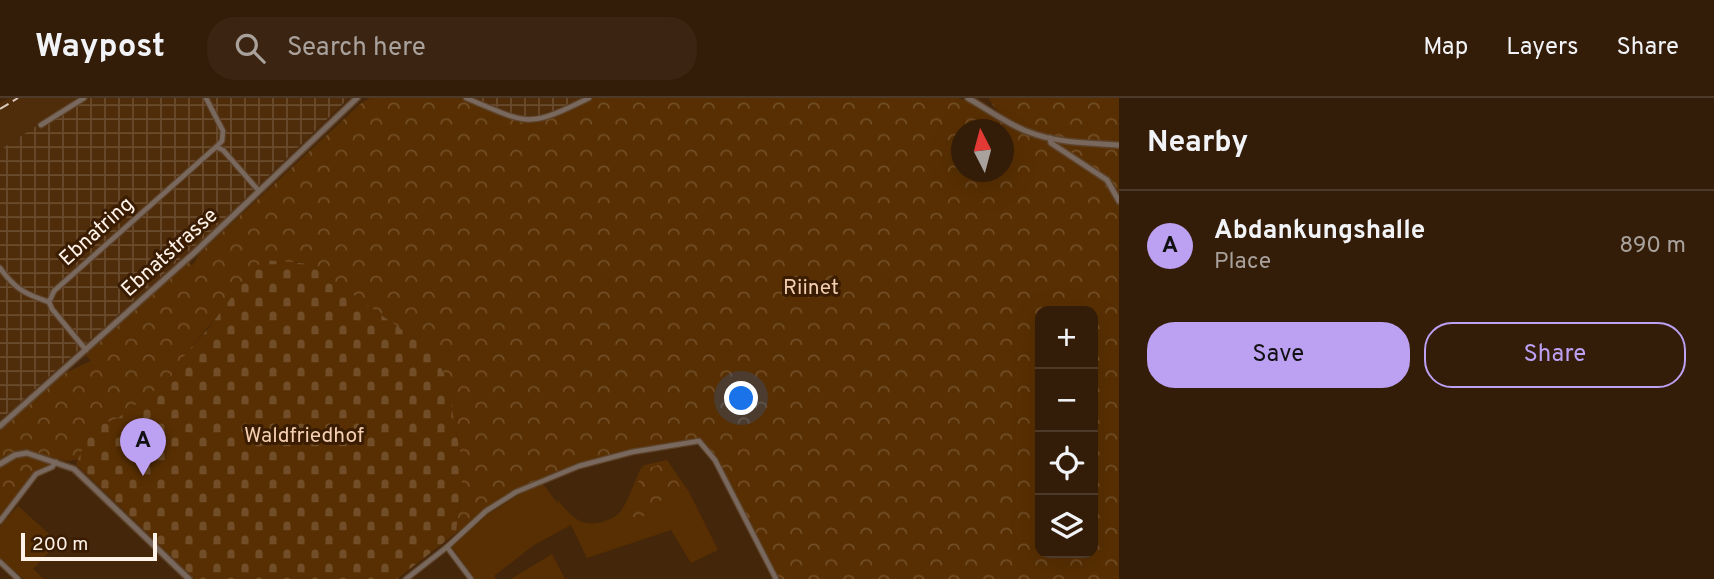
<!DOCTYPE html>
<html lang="en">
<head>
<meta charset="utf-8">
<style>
	body { margin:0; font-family:Overpass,sans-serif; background:#3b2512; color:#f1f3f6 }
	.controls { position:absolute; right:21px; bottom:21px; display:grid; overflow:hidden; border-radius:14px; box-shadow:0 7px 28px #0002 }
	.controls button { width:63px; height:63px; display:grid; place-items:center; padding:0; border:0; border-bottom:2px solid #4e3a29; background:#331c08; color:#f1f3f6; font:35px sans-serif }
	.compass { position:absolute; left:951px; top:21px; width:63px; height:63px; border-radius:50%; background:#331c08; box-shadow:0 7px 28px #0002; rotate:354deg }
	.scale { position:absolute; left:21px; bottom:18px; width:136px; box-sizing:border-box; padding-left:7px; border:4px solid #fef2e9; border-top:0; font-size:19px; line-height:24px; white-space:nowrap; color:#fef2e9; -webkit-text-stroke:5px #391c02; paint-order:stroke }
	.you { position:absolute; left:742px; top:301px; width:24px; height:24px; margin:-18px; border:5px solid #fff; border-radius:50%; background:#1a73e8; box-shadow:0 0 0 10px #1a73e833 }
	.badge { display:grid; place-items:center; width:46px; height:46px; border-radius:50%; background:#bca0f2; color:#111; font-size:23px; font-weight:700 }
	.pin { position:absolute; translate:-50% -58px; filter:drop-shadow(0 2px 4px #0008) }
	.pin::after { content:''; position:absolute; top:37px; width:24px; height:21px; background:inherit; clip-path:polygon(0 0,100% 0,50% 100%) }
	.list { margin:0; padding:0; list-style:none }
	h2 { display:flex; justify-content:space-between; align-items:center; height:91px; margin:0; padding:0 28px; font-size:30px }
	h2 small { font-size:23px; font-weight:400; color:#a9a19c }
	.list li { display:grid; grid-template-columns:46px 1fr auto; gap:21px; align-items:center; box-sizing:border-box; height:112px; padding:0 28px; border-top:2px solid #4e3a29 }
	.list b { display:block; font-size:26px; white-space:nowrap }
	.list p { margin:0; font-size:23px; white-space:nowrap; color:#a9a19c }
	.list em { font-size:23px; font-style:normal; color:#a9a19c }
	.actions { display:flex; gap:14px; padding:21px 28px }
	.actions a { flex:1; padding:16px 0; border:2px solid #bca0f2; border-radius:28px; text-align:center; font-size:24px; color:#bca0f2 }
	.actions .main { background:#bca0f2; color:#111 }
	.icon { flex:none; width:38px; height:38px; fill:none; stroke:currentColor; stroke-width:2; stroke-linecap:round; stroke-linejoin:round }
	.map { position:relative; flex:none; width:1119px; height:481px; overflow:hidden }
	header { display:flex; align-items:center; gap:42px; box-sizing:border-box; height:98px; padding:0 35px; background:#331c08; border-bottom:2px solid #4e3a29 }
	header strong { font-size:33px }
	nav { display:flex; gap:38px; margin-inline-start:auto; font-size:24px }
	.search { width:490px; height:63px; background:#3b2512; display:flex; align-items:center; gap:18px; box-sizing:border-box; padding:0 24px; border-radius:28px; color:#a9a19c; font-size:26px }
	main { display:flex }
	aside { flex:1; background:#331c08 }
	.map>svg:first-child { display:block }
	.built { fill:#4f2c0a }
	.industrial { fill:url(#industrial-grid) }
	.green { fill:#582f02 }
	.forest { fill:url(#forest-crowns); fill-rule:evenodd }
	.cemetery { fill:url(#cemetery-stones) }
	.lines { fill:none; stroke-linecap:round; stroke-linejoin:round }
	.minor-casing { stroke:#5e432a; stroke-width:7 }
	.tertiary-casing { stroke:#5e432a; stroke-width:8 }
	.minor { stroke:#78685d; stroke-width:4.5 }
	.tertiary { stroke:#78685d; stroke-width:5 }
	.rail { stroke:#d9cabd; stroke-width:2; stroke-dasharray:10 5; stroke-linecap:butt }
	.labels { text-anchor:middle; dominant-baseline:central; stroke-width:6; stroke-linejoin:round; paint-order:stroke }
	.street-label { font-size:21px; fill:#fef2e9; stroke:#391c02 }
	.park-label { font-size:21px; fill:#f4ceb0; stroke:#391c02 }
</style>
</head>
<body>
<header>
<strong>Waypost</strong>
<div class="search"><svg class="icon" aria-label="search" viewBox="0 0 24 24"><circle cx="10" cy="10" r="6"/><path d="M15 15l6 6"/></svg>Search here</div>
<nav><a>Map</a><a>Layers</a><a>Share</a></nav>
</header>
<main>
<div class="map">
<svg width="1119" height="481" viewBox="0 0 1119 481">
	<defs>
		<pattern id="industrial-grid" width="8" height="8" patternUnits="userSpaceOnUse" patternTransform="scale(1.75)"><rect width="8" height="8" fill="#4f2c0a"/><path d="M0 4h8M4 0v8" fill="none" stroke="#694b2e"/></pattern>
		<pattern id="forest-crowns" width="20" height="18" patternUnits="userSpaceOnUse" patternTransform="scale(1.75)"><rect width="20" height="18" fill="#582f02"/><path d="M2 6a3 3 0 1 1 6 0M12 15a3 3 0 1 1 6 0" fill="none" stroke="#714e27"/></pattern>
		<pattern id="cemetery-stones" width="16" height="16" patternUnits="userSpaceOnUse" patternTransform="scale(1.75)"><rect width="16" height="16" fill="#582f02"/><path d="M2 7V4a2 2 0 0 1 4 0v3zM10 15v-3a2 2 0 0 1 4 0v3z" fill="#714e27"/></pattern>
	</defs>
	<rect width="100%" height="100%" fill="#44260b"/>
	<polygon class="built" points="9,0 78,0 0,52 0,5"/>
	<g class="industrial">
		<polygon points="78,0 349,0 204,140 0,322 0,52"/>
		<polygon points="466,0 589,0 559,15 529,23"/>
	</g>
	<g class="green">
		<path d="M 667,362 L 689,394 L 718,452 L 691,465 L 671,432 L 587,460 L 571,427 L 534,447 L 494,478 L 496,481 L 475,481 L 452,449 L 487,417 L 541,383 L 558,406 L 557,401 C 572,420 583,432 608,422 C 613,420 618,417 621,413 C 629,401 634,385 640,372 L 644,367 Z"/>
		<polygon points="18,408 58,444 33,471 44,481 24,481 0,460 0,428"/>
		<polygon points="552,456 565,481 511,481"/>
	</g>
	<g class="forest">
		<path d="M 370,0 L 462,0 L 510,19 L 541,22 L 589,0 L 958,0 L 972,5 L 1042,41 L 1119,49 L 1119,481 L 776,481 L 724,377 L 701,345 C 678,348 654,349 631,354 C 567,367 509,395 456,435 L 463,370 L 446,280 L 433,254 L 310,166 L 265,162 L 187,254 L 170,281 L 118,320 L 96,329 L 90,335 L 81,360 C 51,372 37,338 0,361 L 0,333 L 65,275 L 91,263 L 86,257 L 189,164 L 192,168 L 200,155 L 360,6 ZM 962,32 L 1004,32 L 1004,74 L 962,74 ZM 1040,213 L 1093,213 L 1093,455 L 1040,455 Z"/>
		<path d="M 989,0 L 1119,0 L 1119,44 C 1081,42 1006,40 989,0 Z"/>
		<polygon points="21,358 35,359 52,366 37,372 0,418 0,369"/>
		<polygon points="658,367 671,371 682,393 670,389 652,416 635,420 629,416 634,393 644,372"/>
	</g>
	<polygon class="cemetery" points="265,162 310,166 433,254 446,280 463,370 456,435 397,481 195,481 76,366 90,335 96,329 118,320 170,281 187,254 207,232 252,172"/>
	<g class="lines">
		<defs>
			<g id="minor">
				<polyline points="206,0 223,33 222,43 217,48"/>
				<path d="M 466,0 C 529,26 526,31 589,0"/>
				<polyline points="41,27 84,0"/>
				<path d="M 0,170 C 15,191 25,196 49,204"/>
				<polyline points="86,252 52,211 49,204 54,193 216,49 223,52 259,93"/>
				<polyline points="0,423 36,376 52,369 56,364"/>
				<polyline points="447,449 471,481"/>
				<polyline points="0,464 18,481"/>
				<polyline points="406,481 447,449 486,413 516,394 579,368 632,354 699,343 715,362 776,481"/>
			</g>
			<g id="tertiary">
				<path d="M 968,0 C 987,11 1006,25 1026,33 C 1055,45 1088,45 1119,47"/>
				<polyline points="1050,40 1051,45 1107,82 1119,103"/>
				<polyline points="0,328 195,154 357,0"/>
				<polyline points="0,366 15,357 27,355 74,371 189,481"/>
			</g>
		</defs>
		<use href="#minor" class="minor-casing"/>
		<use href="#tertiary" class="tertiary-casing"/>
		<use href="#minor" class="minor"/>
		<use href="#tertiary" class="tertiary"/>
		<polyline class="rail" points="0,11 18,0"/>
	</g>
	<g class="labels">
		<g class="street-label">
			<text transform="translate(97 134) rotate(-42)">Ebnatring</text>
			<text transform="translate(170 155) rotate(-42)">Ebnatstrasse</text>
		</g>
		<g class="park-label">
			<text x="811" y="190">Riinet</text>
			<text x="304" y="338">Waldfriedhof</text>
		</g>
	</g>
</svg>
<div class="controls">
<button>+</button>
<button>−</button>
<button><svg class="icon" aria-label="locate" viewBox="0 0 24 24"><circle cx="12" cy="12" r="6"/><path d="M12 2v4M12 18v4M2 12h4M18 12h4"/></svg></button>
<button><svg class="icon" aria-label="layers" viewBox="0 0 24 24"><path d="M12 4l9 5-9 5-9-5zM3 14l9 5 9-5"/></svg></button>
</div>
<svg class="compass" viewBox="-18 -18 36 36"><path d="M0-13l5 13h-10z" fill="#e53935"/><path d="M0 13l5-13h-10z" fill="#a9a19c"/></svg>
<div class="scale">200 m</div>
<div class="you"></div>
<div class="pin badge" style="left:143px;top:378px">A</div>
</div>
<aside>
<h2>Nearby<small></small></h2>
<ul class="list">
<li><span class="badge">A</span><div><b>Abdankungshalle</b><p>Place</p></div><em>890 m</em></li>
</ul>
<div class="actions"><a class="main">Save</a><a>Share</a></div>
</aside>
</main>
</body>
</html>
